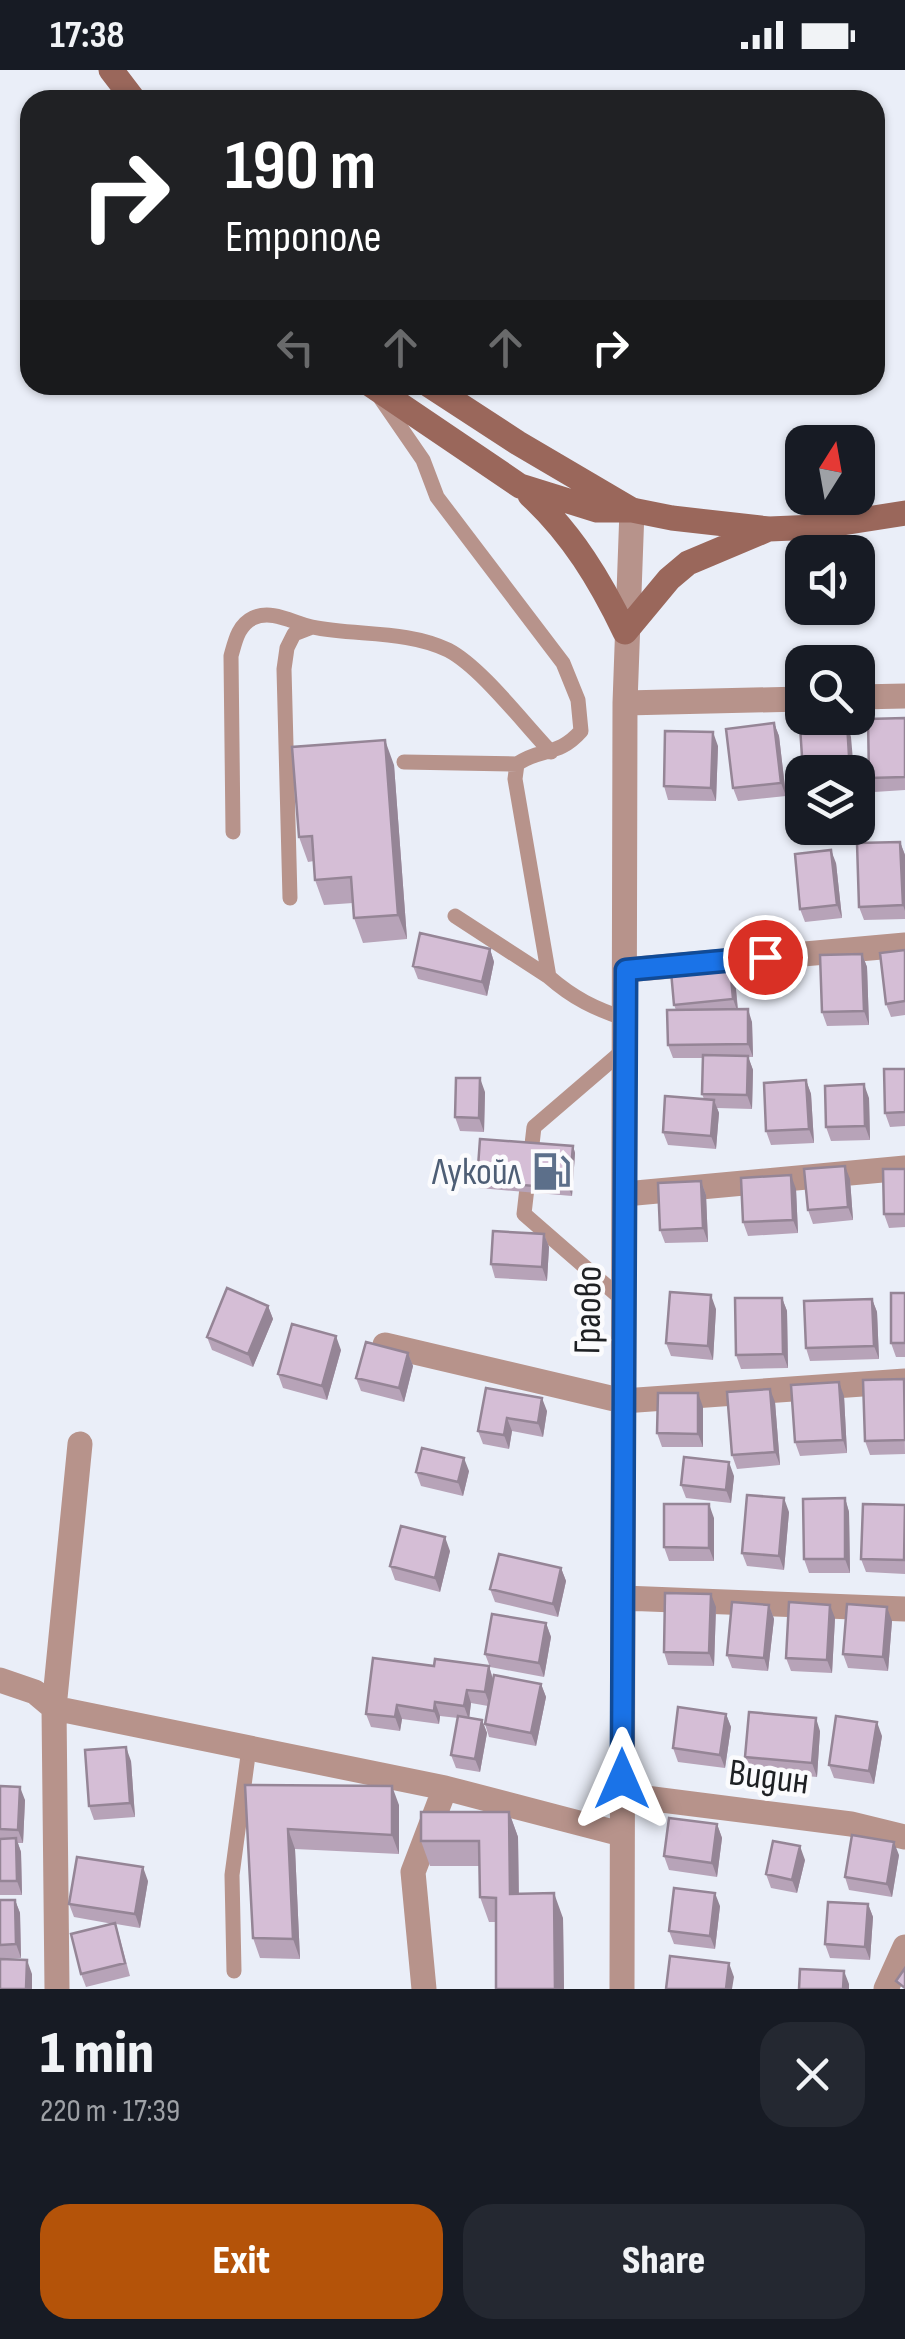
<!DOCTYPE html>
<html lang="en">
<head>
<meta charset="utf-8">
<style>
	:root { --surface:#171b24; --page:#242831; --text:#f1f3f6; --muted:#9ea1a6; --accent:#b45309 }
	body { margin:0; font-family:"Sofia Sans Condensed",sans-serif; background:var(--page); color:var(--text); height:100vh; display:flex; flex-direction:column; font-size:38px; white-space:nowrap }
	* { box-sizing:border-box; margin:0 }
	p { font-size:32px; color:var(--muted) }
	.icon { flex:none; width:55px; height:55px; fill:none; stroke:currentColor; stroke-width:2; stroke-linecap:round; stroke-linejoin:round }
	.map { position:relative; height:1919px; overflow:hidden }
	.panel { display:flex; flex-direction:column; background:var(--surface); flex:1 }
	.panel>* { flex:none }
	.guide { position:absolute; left:20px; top:20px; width:865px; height:305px; border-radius:30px; box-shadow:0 2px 8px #0004; background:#202124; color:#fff; overflow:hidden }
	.needle { width:65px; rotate:11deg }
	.buttons { position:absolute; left:785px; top:355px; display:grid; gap:20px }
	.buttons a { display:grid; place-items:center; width:90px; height:90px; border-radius:20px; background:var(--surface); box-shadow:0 2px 8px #0004; font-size:50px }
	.pin { position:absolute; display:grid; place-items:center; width:85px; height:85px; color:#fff; margin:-42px; border:5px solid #fff; border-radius:50%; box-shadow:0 2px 10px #0007 }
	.me { position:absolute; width:110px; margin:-55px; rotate:0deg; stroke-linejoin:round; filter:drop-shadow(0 0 8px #0008) }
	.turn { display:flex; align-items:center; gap:35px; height:210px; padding:0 40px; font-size:45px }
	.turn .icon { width:130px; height:130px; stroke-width:2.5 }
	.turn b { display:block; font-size:70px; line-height:85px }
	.lanes { display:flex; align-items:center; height:95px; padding:0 40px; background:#0003; justify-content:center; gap:50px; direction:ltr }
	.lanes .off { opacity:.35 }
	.round { display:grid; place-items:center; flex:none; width:105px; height:105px; border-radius:30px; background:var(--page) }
	.headline { display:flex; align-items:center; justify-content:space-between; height:170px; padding:0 40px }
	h1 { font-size:60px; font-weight:800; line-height:75px }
	.button { display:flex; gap:20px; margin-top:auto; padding:20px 40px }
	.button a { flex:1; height:115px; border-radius:30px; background:var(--accent); color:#fff; font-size:40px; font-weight:800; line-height:115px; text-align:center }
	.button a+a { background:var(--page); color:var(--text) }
	.status { display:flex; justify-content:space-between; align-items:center; height:70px; padding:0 50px; background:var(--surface); direction:ltr }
	.status svg { height:28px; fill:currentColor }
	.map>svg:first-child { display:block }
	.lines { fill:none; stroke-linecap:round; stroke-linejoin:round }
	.service { stroke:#b7938b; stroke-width:15 }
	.minor { stroke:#b7938b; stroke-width:25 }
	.secondary { stroke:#9a675b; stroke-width:25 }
	.wall { fill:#b7a3b8 }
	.shaded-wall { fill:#958596 }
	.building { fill:#d5bed6; stroke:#958596; stroke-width:2.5 }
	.route-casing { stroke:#114b97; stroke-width:25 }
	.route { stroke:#1a73e8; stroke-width:18 }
	.labels { text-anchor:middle; stroke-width:9; stroke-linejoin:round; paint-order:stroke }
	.service-label { font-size:38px; fill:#4e5e75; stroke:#fbfbfd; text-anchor:end }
	.street-label { font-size:38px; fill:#1e2023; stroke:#fbfbfd }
</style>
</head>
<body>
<div class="status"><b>17:38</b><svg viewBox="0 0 49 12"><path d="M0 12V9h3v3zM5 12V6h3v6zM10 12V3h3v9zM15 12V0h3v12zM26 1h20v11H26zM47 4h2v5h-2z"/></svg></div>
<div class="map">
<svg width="905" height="1919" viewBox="0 0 905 1919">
	<rect width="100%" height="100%" fill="#eaeef8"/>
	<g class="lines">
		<path class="service" d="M381,329l42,61 14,37 126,166 15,37 3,31c-23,26 -39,16 -64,33l-2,15 34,198c24,21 46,32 77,42
			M404,692l113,2
			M233,762l-2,-176c4,-14 7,-31 22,-38 19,-9 40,5 59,9 44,9 95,3 136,23 33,17 76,74 103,102
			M290,828l-6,-229 3,-21 7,-14 18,-7
			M455,846l94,61
			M624,1231l-100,-87 10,-87 92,-79
			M234,1901l-2,-96 17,-127"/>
		<path class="minor" d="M858,627l47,-1
			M625,633l177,-4
			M626,900l279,-25
			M625,1124l280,-26
			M385,1275l238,56 282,-20
			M623,1528l282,11
			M0,1610l35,12 19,16 391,80 176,46
			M622,1725l229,29 54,13
			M57,1919l-3,-281 26,-264
			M424,1919l-11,-117 32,-84
			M622,1919l3,-1286 7,-193
			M886,1919l19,-42"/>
		<path class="secondary" d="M111,0l23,30
			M371,315l149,101 77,24h35l40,8 97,11 48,-2 88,-14
			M429,315l89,58 114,67
			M530,425c42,39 70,85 95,137l44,-53 19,-16 76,-32"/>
	</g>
	<path class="wall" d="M905,648v72l-31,2 -5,-14z
		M774,653l5,13 7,60 -48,5 -5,-13z
		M718,676l-2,55 -48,-1 -4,-14z
		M394,695l13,174 -44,4 -9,-25 -1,-15 -29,2 -9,-25 -1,-19 -6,1 -9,-25z
		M900,772l5,13v64l-41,1 -5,-13z
		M836,793l6,55 -37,4 -5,-13z
		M490,879l4,13 -7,34 -69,-17 -5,-13z
		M905,880v65l-14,2 -5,-13z
		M862,884l5,13 2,58 -42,1 -5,-14z
		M729,885l5,13 4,41 14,13 1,35h-5l5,13 -1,39 -35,-1 2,5 -3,36 -48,-4 -5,-13 41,-33 -2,-5 1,-36h-30l-5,-13 8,-35 -2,-5z
		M905,999v57l-15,1 -5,-14z
		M806,1010l5,14 3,49 -43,2 -5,-14z
		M485,1022l-1,40 -24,-1 -5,-14z
		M869,1028l1,42 -39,1 -5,-14z
		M573,1076l2,7 -3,43 -93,-8 -2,-7z
		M905,1099v58l-16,1 -5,-14z
		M850,1109l3,41 -40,4 -5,-14z
		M701,1111l5,14 2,47 -43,1 -5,-13z
		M796,1119l2,44 -50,3 -5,-14z
		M544,1164l5,13 -2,34 -52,-3 -4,-14z
		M905,1223v64h-9l-5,-14z
		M782,1228l5,13 1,57 -47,1 -5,-14z
		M872,1229l5,13 2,47 -69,2 -4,-13z
		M268,1236l5,13 -20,48 -41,-17 -5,-13z
		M716,1239l-3,51 -42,-4 -5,-13z
		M341,1280l-14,50 -44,-12 -5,-14z
		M408,1283l5,13 -9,36 -43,-11 -5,-13z
		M904,1309l1,75 -35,1 -5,-14z
		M486,1318l61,23 -4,26 -31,-6 -3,18 -26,-5 -5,-13z
		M844,1326l3,57 -47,3 -5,-14z
		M775,1332l5,63 -43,4 -5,-14z
		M703,1337v40h-41l-5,-14z
		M469,1401l-6,25 -42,-10 -5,-14z
		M734,1406l-3,27 -45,-5 -5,-13z
		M845,1428l4,14 1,61h-41l-5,-14z
		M905,1435v69l-39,-2 -5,-13z
		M789,1442l-5,58 -37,-4 -5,-13z
		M714,1448v43h-45l-5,-14z
		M450,1481l-10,41 -45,-12 -5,-14z
		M561,1498l5,13 -8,36 -63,-15 -5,-13z
		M769,1535l5,14 -6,52 -36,-3 -5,-13z
		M716,1537l-2,59 -46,-1 -4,-13z
		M835,1548l-3,55 -41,-2 -5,-13z
		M892,1551l-4,50 -40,-3 -5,-14z
		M546,1553l5,14 -7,40 -54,-10 -5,-13z
		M434,1596h55l4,13 48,5 5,13 -10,49 -47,-9 -4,-13 3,-18 -17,-3 -2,15 13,2 5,13 -7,39 -24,-4 -5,-13 7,-37 -18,-2 -1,8 -37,-5 -2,12 -29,-4 -5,-13z
		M726,1644l5,13 -6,41 -47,-6 -5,-14z
		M820,1661l-3,46 -67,-6 -5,-14z
		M882,1666l-8,48 -40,-6 -5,-13z
		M131,1691l4,56 -41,3 -5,-14z
		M245,1715l154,20v49l-104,-5 5,110 -40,-1 -7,-20z
		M0,1716l25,14 -2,43h-5l3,9 1,43h-22z
		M509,1742l9,25 1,57 44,24 1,71h-68v-67h-7l-9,-25v-31h-50l-9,-25z
		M717,1754l5,14 -5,39 -48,-7 -5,-14z
		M899,1785l-7,42 -43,-7 -4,-13z
		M805,1790l-8,33 -26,-5 -5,-14z
		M148,1811l-8,47 -24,-4 14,52 -44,11 -5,-13 32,-50 -39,-7 -5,-13z
		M0,1830h15l5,13 1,45 -21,1z
		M868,1834l5,13 -3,43 -40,-2 -5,-14z
		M720,1836l-5,43 -41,-5 -5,-13z"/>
	<path class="shaded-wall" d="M774,653l5,13 7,60 -5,-13z
		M847,653l4,14 3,35h-4z
		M713,662l5,14 -2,55 -5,-13z
		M385,670l9,25 13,174 -9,-24z
		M900,772l5,13v56l-2,-6z
		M831,780l5,13 6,55 -5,-13z
		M490,879l4,13 -7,34 -5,-14z
		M862,884l5,13 2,58 -5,-14z
		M729,885l5,13 4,45 -5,-14z
		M748,939l4,13 1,35 -5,-13z
		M748,986l5,14 -1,39 -5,-14z
		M480,1008l5,14 -1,40 -5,-14z
		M806,1010l5,14 3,49 -5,-14z
		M864,1014l5,14 1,42 -5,-14z
		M714,1030l5,13 -3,36 -5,-13z
		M573,1076l2,7 -3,43 -3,-7z
		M845,1096l5,13 3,41 -5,-13z
		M791,1105l5,14 2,44 -5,-13z
		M701,1111l5,14 2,47 -5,-14z
		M544,1164l5,13 -2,34 -5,-14z
		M711,1225l5,14 -3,51 -5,-14z
		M782,1228l5,13 1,57 -5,-14z
		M872,1229l5,13 2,47 -5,-13z
		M268,1236l5,13 -20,48 -5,-13z
		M336,1266l5,14 -14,50 -5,-14z
		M408,1283l5,13 -9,36 -5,-14z
		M839,1312l5,14 3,57 -4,-13z
		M770,1319l5,13 5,63 -5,-13z
		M698,1323l5,14v40l-5,-13z
		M542,1328l5,13 -4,26 -5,-14z
		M507,1348l5,13 -3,18 -5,-14z
		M464,1388l5,13 -6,25 -5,-14z
		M729,1392l5,14 -3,27 -5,-13z
		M784,1428l5,14 -5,58 -5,-14z
		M845,1428l4,14 1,61 -5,-14z
		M709,1434l5,14v43l-5,-13z
		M445,1467l5,14 -10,41 -5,-14z
		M561,1498l5,13 -8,36 -5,-13z
		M711,1524l5,13 -2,59 -5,-13z
		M769,1535l5,14 -6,52 -4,-13z
		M830,1535l5,13 -3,55 -5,-13z
		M887,1537l5,14 -4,50 -5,-14z
		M546,1553l5,14 -7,40 -5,-14z
		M489,1596l4,14 -3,26 -5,-14z
		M541,1614l5,13 -10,49 -5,-13z
		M467,1620l4,13 -2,17 -5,-14z
		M435,1632l5,14 -1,8 -5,-13z
		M397,1635l5,14 -2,12 -5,-14z
		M726,1644l5,13 -6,41 -5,-13z
		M816,1648l4,13 -3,46 -5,-14z
		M482,1650l5,13 -7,39 -5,-13z
		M877,1652l5,14 -8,48 -5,-13z
		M126,1677l5,14 4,56 -5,-14z
		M392,1716l7,19v49l-7,-19z
		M20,1717l5,13 -2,43 -5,-13z
		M509,1742l9,25 1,82 -9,-25z
		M717,1754l5,14 -5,39 -5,-14z
		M288,1759l7,20 5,110 -7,-20z
		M16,1768l5,14 1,43 -5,-14z
		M894,1772l5,13 -7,42 -5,-13z
		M800,1776l5,14 -8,33 -5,-13z
		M143,1797l5,14 -8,47 -5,-14z
		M554,1823l9,25 1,71h-9z
		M715,1823l5,13 -5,43 -5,-13z
		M15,1830l5,13 1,45 -5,-14z
		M868,1834l5,13 -3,43 -5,-13z
		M27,1890l5,14v15h-6z
		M729,1893l5,14 -2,12h-6z
		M844,1901l5,13v5h-6z"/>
	<path class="building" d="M905,648v59l-36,1 -1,-59z
		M774,653l7,60 -48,5 -7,-59z
		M847,653l3,49h-47l-3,-46z
		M665,661l48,1 -2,56 -47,-2z
		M385,670l13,175 -44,3 -3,-41 -36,3 -3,-44 -13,1 -7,-90z
		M900,772l3,63 -44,2 -2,-64z
		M831,780l6,55 -37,4 -5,-55z
		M420,863l70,16 -8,33 -69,-16z
		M905,880v51l-19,3 -6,-51z
		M862,884l2,57 -42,1 -2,-57z
		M729,885l4,44 -59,6 -4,-45z
		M748,939v35l-80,1 -1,-35z
		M703,985l45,1 -1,39 -45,-1z
		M884,999h21v43l-20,1z
		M456,1008h24l-1,40 -24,-1z
		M806,1010l3,49 -43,2 -2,-48z
		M864,1014l1,42 -39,1 -1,-41z
		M665,1026l49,4 -3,36 -48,-4z
		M480,1069l93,7 -4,43 -92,-8z
		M845,1096l3,41 -40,3 -4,-41z
		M883,1099h22v45h-21z
		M791,1105l2,45 -50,2 -2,-44z
		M701,1111l2,47 -43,2 -2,-47z
		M493,1161l51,3 -2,33 -51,-3z
		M227,1218l41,18 -20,48 -41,-17z
		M670,1222l41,3 -3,51 -42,-3z
		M891,1223h14v50h-14z
		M735,1228h47l1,56 -47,1z
		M872,1229l2,47 -68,2 -2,-47z
		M292,1254l44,12 -14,50 -44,-12z
		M366,1272l42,11 -9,35 -43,-10z
		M904,1309l1,61 -40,1 -2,-61z
		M839,1312l4,58 -48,2 -4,-57z
		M486,1318l56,10 -4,25 -31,-5 -3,17 -26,-4z
		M770,1319l5,63 -43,3 -5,-63z
		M658,1323h40v41l-41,-1z
		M422,1378l42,10 -6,24 -42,-10z
		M684,1387l45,5 -3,28 -45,-5z
		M747,1425l37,3 -5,58 -37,-3z
		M845,1428v61h-41l-1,-60z
		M664,1434h45v44l-45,-1z
		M863,1434l42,1 -1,55 -43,-1z
		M401,1456l44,11 -10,41 -45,-12z
		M499,1484l62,14 -8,36 -63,-15z
		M665,1523l46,1 -2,59 -45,-1z
		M732,1532l37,3 -5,53 -37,-3z
		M789,1532l41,3 -3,55 -41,-2z
		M847,1534l40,3 -4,50 -40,-3z
		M492,1544l54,9 -7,40 -54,-9z
		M373,1588l61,8 1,-7 54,7 -4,26 -18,-2 -3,16 -29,-4 -1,9 -37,-6 -2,12 -29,-3z
		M494,1605l47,9 -10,49 -46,-9z
		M678,1637l48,7 -6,41 -47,-7z
		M749,1642l67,6 -4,45 -67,-6z
		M458,1646l24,4 -7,39 -24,-4z
		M836,1646l41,6 -8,49 -40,-6z
		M126,1677l4,56 -41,3 -4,-56z
		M245,1715l147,1v49l-104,-6 5,110 -40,-1z
		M0,1716l20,1 -2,43 -18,-1z
		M421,1742h88l1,82 44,-1 1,96h-59v-91l-16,-1 -1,-56h-58z
		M669,1748l48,6 -5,39 -48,-7z
		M852,1765l42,7 -7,42 -42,-7z
		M16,1768l1,43h-17v-42z
		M773,1771l27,5 -8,34 -26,-6z
		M77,1787l66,10 -8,47 -66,-10z
		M674,1818l41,5 -5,43 -41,-5z
		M0,1830h15l1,44 -16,1z
		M828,1832l40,2 -3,43 -40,-3z
		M115,1853l10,40 -44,11 -10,-40z
		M670,1886l59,7 -3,26h-60z
		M0,1889l27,1 -1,29h-26z
		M905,1898v20l-9,-7z
		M800,1899l44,2 -1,18h-44z"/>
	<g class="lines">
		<defs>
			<path id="route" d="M622,1709l4,-809 139,-13"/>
		</defs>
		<use href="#route" class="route-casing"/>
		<use href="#route" class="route"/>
	</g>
	<defs>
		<symbol id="fuel-bare" viewBox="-9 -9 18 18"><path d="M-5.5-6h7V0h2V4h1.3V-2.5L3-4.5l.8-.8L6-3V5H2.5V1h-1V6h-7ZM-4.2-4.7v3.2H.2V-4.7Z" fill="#5c6f8a" stroke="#fbfbfd" stroke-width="2.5" paint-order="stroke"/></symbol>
	</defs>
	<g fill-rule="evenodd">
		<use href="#fuel-bare" x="524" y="1074" width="55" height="55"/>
	</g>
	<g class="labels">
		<g class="service-label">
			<text x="521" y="1114">Лукойл</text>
		</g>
		<g class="street-label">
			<text transform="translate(587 1240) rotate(-89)" y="13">Граово</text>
			<text transform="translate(769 1706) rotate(7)" y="13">Видин</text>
		</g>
	</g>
</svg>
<div class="buttons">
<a><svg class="needle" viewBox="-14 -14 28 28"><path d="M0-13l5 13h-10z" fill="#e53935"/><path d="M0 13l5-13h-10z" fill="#9ea1a6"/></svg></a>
<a><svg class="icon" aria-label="sound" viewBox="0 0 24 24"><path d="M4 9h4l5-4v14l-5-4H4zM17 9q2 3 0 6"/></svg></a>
<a><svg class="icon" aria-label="search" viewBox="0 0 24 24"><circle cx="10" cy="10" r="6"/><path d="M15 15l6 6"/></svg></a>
<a><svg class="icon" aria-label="layers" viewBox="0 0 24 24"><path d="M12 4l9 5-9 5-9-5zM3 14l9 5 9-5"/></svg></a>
</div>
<div class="pin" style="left:765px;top:887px;background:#d93025"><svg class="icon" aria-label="arrive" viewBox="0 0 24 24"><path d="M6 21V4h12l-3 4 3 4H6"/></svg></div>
<svg class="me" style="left:622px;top:1709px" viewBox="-20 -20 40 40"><path d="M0-17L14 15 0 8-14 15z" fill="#1a73e8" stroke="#fff" stroke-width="4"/></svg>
<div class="guide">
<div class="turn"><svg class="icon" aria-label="right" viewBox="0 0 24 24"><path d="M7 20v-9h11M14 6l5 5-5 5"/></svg><div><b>190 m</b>Етрополе</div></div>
<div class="lanes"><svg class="icon off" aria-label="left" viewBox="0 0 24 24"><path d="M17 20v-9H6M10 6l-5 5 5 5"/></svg><svg class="icon off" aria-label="ahead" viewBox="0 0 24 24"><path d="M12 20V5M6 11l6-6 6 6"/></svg><svg class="icon off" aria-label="ahead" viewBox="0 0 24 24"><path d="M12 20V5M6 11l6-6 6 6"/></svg><svg class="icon" aria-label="right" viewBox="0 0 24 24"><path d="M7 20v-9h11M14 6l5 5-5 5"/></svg></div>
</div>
</div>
<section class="panel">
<div class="headline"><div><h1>1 min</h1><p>220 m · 17:39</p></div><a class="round"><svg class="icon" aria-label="close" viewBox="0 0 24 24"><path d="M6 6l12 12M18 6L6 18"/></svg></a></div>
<div class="button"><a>Exit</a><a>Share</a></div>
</section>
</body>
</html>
